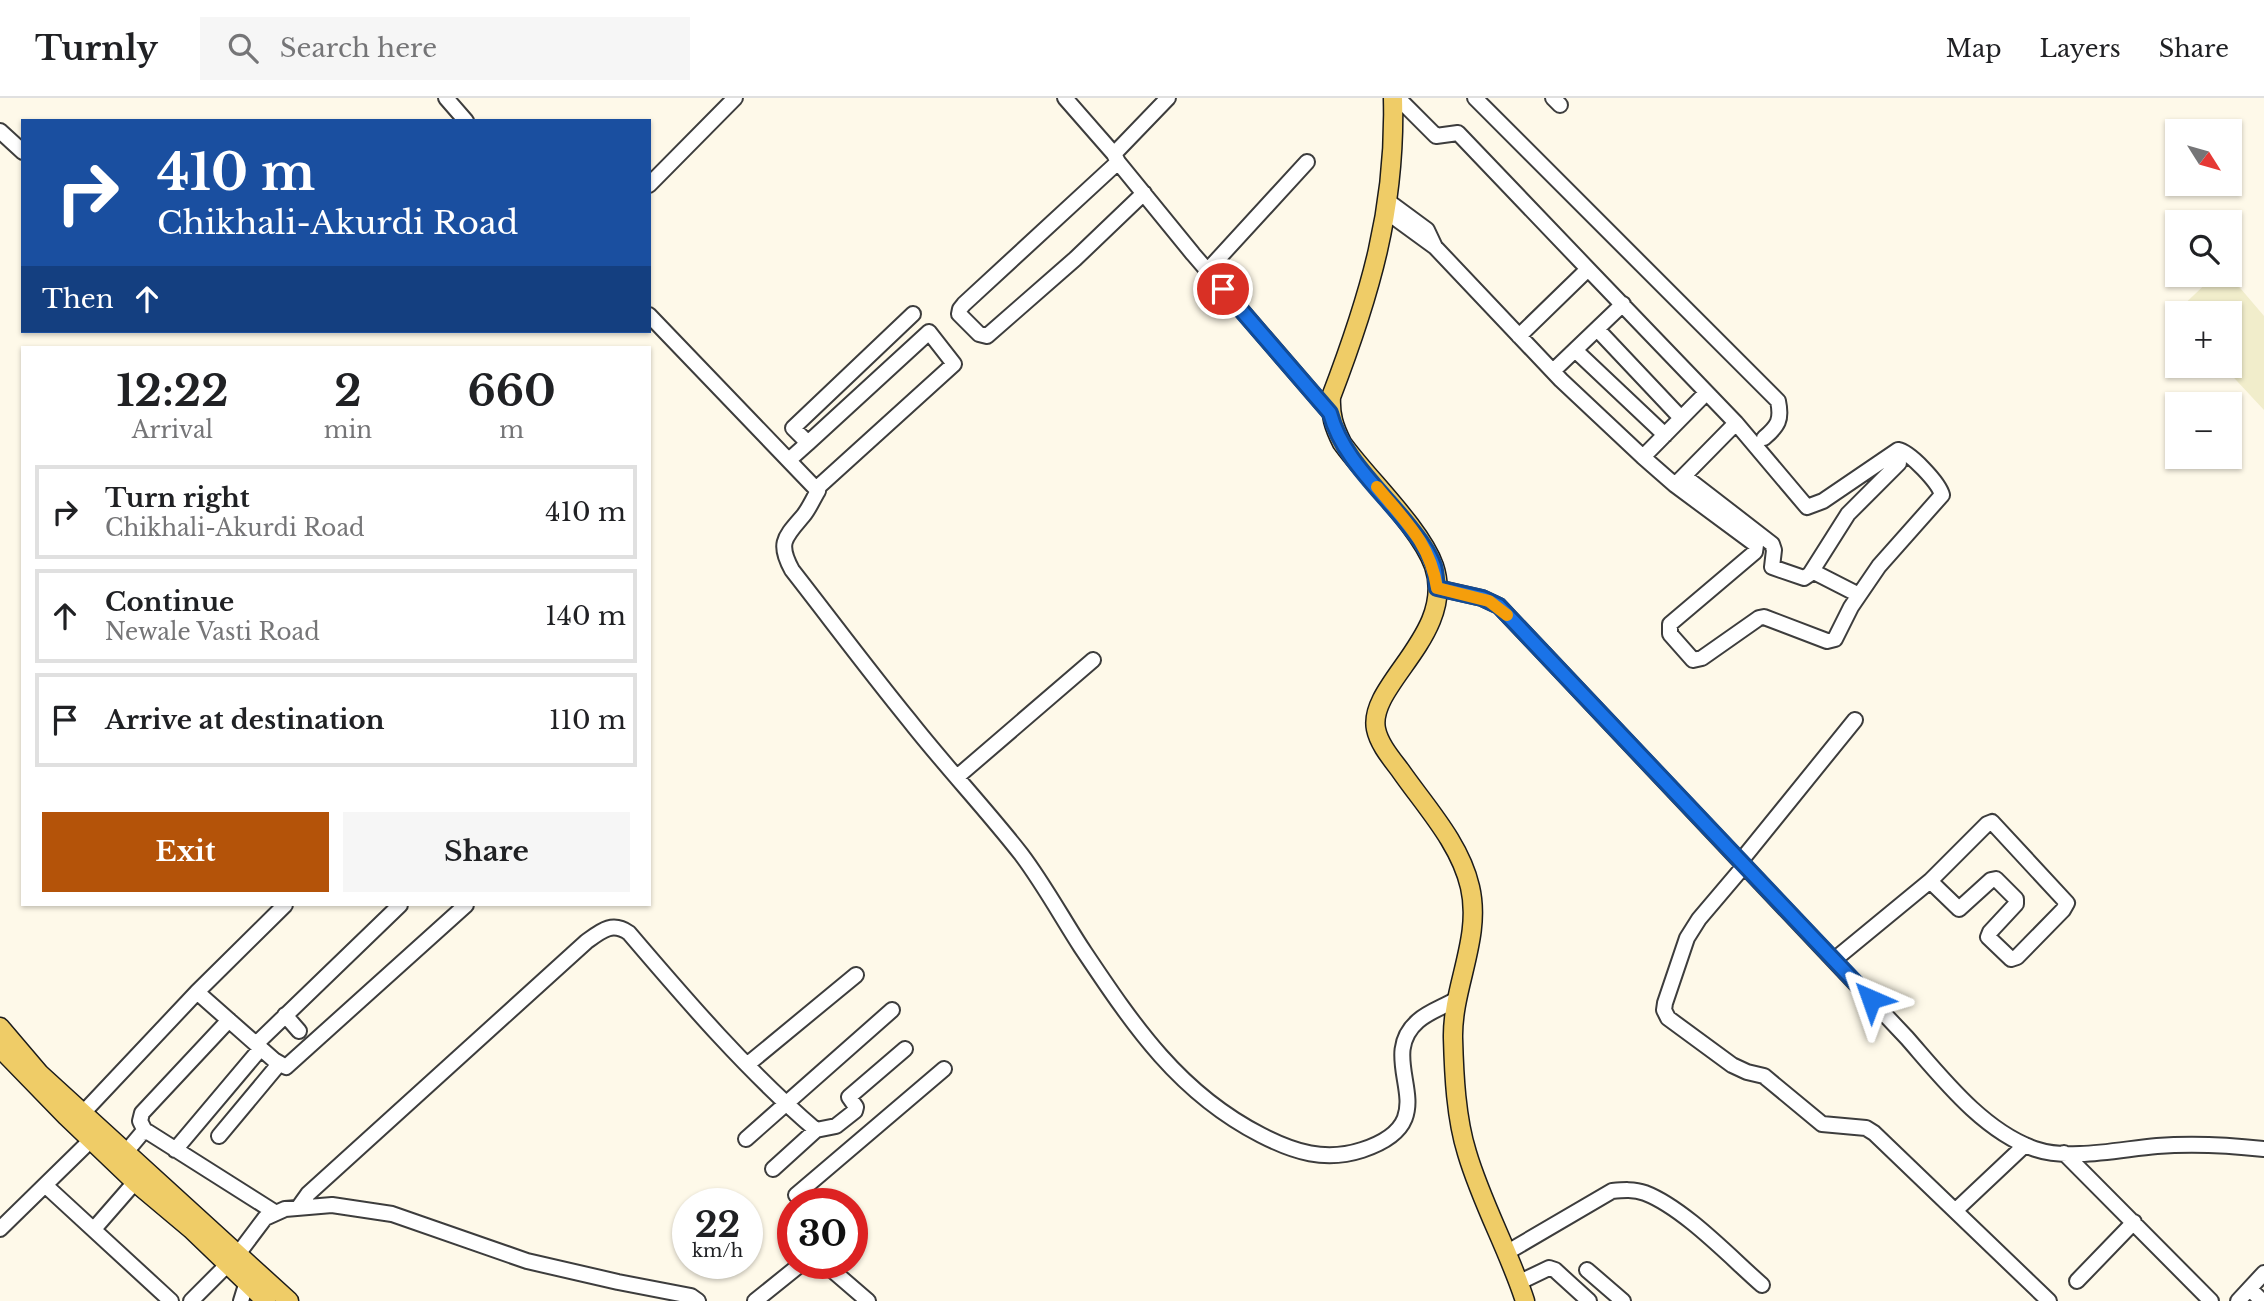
<!DOCTYPE html>
<html lang="en">
<head>
<meta charset="utf-8">
<style>
	:root { --surface:#fff; --page:#f6f6f6; --text:#202124; --muted:#757577; --line:#e0e0e0; --accent:#b45309 }
	body { margin:0; font-family:"Libre Baskerville",serif; background:var(--page); color:var(--text); height:100vh; display:flex; flex-direction:column; font-size:26px; white-space:nowrap }
	* { box-sizing:border-box; margin:0 }
	p { font-size:23px; color:var(--muted) }
	.icon { flex:none; width:38px; height:38px; fill:none; stroke:currentColor; stroke-width:2; stroke-linecap:round; stroke-linejoin:round }
	.map { position:relative; flex:1; overflow:hidden }
	.panel { position:absolute; left:21px; top:248px; width:630px; height:560px; display:flex; flex-direction:column; background:var(--surface); border-radius:0px; box-shadow:0 2px 5px #0004 }
	.panel>* { flex:none }
	.hud { position:absolute; left:21px; top:21px; width:630px; height:214px; border-radius:0px; box-shadow:0 2px 5px #0004; background:#1a4fa0; color:#fff; overflow:hidden }
	.needle { width:46px; rotate:127deg }
	.tools { position:absolute; left:2165px; top:21px; display:grid; gap:14px }
	.tools a { display:grid; place-items:center; width:77px; height:77px; border-radius:0px; background:var(--surface); box-shadow:0 2px 5px #0004; font-size:35px }
	.speed { position:absolute; left:672px; top:1090px; display:flex; gap:14px; font-size:35px; font-weight:700; text-align:center }
	.speed>* { display:grid; place-content:center; width:91px; height:91px; border-radius:50%; background:var(--surface); box-shadow:0 2px 5px #0004; line-height:1 }
	.speed small { font-size:18px; font-weight:400 }
	.speed .limit { border:10px solid #d22; background:#fff; color:#111 }
	.pin { position:absolute; display:grid; place-items:center; width:60px; height:60px; color:#fff; margin:-30px; border:4px solid #fff; border-radius:50%; box-shadow:0 2px 7px #0007 }
	.me { position:absolute; width:77px; margin:-38px; rotate:317deg; stroke-linejoin:round; filter:drop-shadow(0 0 5px #0008) }
	.turn { display:flex; align-items:center; gap:24px; height:147px; padding:0 21px; font-size:32px }
	.turn .icon { width:91px; height:91px; stroke-width:2.5 }
	.turn b { display:block; font-size:49px; line-height:60px }
	.then { display:flex; align-items:center; height:66px; padding:0 21px; background:#0003; gap:14px; font-size:26px }
	.eta { display:flex; justify-content:space-evenly; align-items:center; height:119px; text-align:center }
	.eta b { font-size:42px; font-weight:700; line-height:49px }
	.cta { display:flex; gap:14px; margin-top:auto; padding:14px 21px }
	.cta a { flex:1; height:80px; border-radius:0px; background:var(--accent); color:#fff; font-size:28px; font-weight:700; line-height:80px; text-align:center }
	.cta a+a { background:var(--page); color:var(--text) }
	ul { padding:0; list-style:none }
	li { display:flex; align-items:center; gap:21px; height:94px; margin:0 14px 10px; padding:0 7px; border:4px solid var(--line); border-radius:0px }
	li div { flex:1 }
	li b { display:block; font-size:26px }
	li em { font-style:normal }
	header { display:flex; align-items:center; gap:42px; box-sizing:border-box; height:98px; padding:0 35px; background:var(--surface); border-bottom:2px solid var(--line) }
	header strong { font-size:33px }
	nav { display:flex; gap:38px; margin-inline-start:auto; font-size:24px }
	.search { width:490px; height:63px; background:var(--page); display:flex; align-items:center; gap:18px; box-sizing:border-box; padding:0 24px; border-radius:0px; color:var(--muted); font-size:26px }
	.map>svg:first-child { display:block }
	.farmland { fill:#f1edcb }
	.lines { fill:none; stroke-linecap:round; stroke-linejoin:round }
	.minor-casing { stroke:#3d3d3d; stroke-width:18 }
	.major-casing { stroke:#1b1b1b; stroke-width:21 }
	.minor { stroke:#fff; stroke-width:14 }
	.major { stroke:#efcc67; stroke-width:18 }
	.route-casing { stroke:#114b97; stroke-width:18 }
	.route { stroke:#1a73e8; stroke-width:12 }
	.slow { stroke:#f59e0b; stroke-width:12 }
</style>
</head>
<body>
<header>
<strong>Turnly</strong>
<div class="search"><svg class="icon" aria-label="search" viewBox="0 0 24 24"><circle cx="10" cy="10" r="6"/><path d="M15 15l6 6"/></svg>Search here</div>
<nav><a>Map</a><a>Layers</a><a>Share</a></nav>
</header>
<div class="map">
<svg width="2264" height="1203" viewBox="0 0 2264 1203">
	<rect width="100%" height="100%" fill="#fef9e9"/>
	<path class="farmland" d="M2215,177h14l35,41v94l-41,-44h7v-53h-53v4l-3,-3z"/>
	<g class="lines">
		<defs>
			<path id="minor" d="M446,0l20,23
				M1065,0l49,56 4,8 75,92 137,159
				M1398,0l38,38 22,-3 130,136
				M1475,0l303,303c4,19 0,25 -14,37
				M1553,0l7,7
				M0,33l23,21
				M1114,56l54,-56
				M1118,64l-154,142 -4,5 -1,5 20,20 8,2 88,-77 69,-66
				M649,87l86,-87
				M1389,104l38,28 8,17
				M1387,114l48,35 126,133 82,77 32,28 81,60 -1,7 -85,72v10l23,26 9,-2 57,-40 5,-1 63,24 8,-2 16,-32 28,-41 63,-71c-3,-12 -32,-43 -44,-45l-75,51 -16,6 -71,-84
				M1207,173l100,-109
				M649,217l169,176c-5,8 -9,18 -15,25 -18,21 -26,27 -11,54 39,50 77,101 117,150 36,46 76,88 112,134 22,29 40,62 60,93 51,76 96,145 180,188 33,17 64,27 101,15 91,-30 9,-88 56,-129 10,-9 25,-14 37,-21
				M1597,231l84,89
				M1519,238l69,-67 148,154 -61,62
				M1575,252l90,85
				M1553,273l70,-67
				M808,345l121,-111 25,32 -138,125
				M1643,359l63,-64
				M789,362l19,-17 -15,-15 120,-114
				M1684,378l88,68 2,6 -2,17 32,11 6,-4 38,-60 51,-51
				M1812,473l47,24
				M1438,490l44,10 17,8 408,432c35,40 76,93 128,111 35,12 86,0 122,-3 37,-3 71,-1 107,3
				M957,679l136,-117
				M1740,764l115,-142
				M1744,768l-45,53 -12,19 -22,65 -1,7 4,8 64,47 15,7 17,4 58,48 44,4 8,5 175,168
				M1834,862l96,-79 29,28 32,-29 5,-1 20,20v5l-26,28 -2,5 23,22 6,-2 46,-47 4,-7 -75,-81 -5,2 -57,57
				M197,894l77,68 12,7 180,-162
				M285,917l14,16
				M256,946l144,-139
				M748,966l108,-89
				M82,1016l115,-122 88,-87
				M145,1033l-5,-10 2,-8 87,-93
				M219,1038l60,-72
				M746,1041l146,-129
				M175,1052l86,-102
				M126,1054l16,-19 6,-1 128,81
				M2064,1055l147,148
				M773,1071l43,-39 20,-4 19,-15 1,-4 -7,-10 56,-48
				M45,1087l126,116
				M796,1097l148,-126
				M298,1110l10,-14 278,-252c15,-11 26,-21 43,-9 58,68 119,139 187,197
				M1956,1112l69,-65
				M0,1131l91,-89
				M94,1131l41,-47
				M1506,1155l106,-62c11,-1 22,-2 33,2 39,15 85,64 117,92
				M825,1166l43,37
				M1587,1172l36,31
				M2077,1183l57,-59
				M1518,1185l31,-15 6,2 34,31
				M2250,1191l12,12
				M191,1203l47,-47 27,-36 20,-9 47,-4 60,9 135,47 91,21 73,14 7,5
				M241,1203l8,-26
				M755,1203l46,-37
				M2238,1203l26,-28"/>
			<path id="major" d="M1393,0c3,111 -23,197 -62,299 -1,18 3,30 11,46 25,35 78,84 92,123 23,68 -67,119 -58,163 3,15 15,29 24,41 25,36 60,73 70,117 12,51 -18,100 -17,151 1,37 3,80 14,115 15,51 42,98 58,148
				M0,929l40,47 249,227
				M0,950l66,68 69,66 56,47 75,72"/>
		</defs>
		<use href="#minor" class="minor-casing"/>
		<use href="#major" class="major-casing"/>
		<use href="#minor" class="minor"/>
		<use href="#major" class="major"/>
	</g>
	<g class="lines">
		<defs>
			<path id="route" d="M1223,191l107,124c11,42 47,74 74,107 11,14 24,29 30,46 2,7 2,15 3,22l45,10 17,8 372,393"/>
		</defs>
		<use href="#route" class="route-casing"/>
		<use href="#route" class="route"/>
		<path class="slow" d="M1377,389c28,34 53,56 60,101l52,13 18,14"/>
	</g>
</svg>
<div class="tools">
<a><svg class="needle" viewBox="-14 -14 28 28"><path d="M0-13l5 13h-10z" fill="#e53935"/><path d="M0 13l5-13h-10z" fill="#757577"/></svg></a>
<a><svg class="icon" aria-label="search" viewBox="0 0 24 24"><circle cx="10" cy="10" r="6"/><path d="M15 15l6 6"/></svg></a>
<a>+</a>
<a>−</a>
</div>
<div class="speed"><div>22<small>km/h</small></div><div class="limit">30</div></div>
<div class="pin" style="left:1223px;top:191px;background:#d93025"><svg class="icon" aria-label="arrive" viewBox="0 0 24 24"><path d="M6 21V4h12l-3 4 3 4H6"/></svg></div>
<svg class="me" style="left:1871px;top:901px" viewBox="-20 -20 40 40"><path d="M0-17L14 15 0 8-14 15z" fill="#1a73e8" stroke="#fff" stroke-width="4"/></svg>
<div class="hud">
<div class="turn"><svg class="icon" aria-label="right" viewBox="0 0 24 24"><path d="M7 20v-9h11M14 6l5 5-5 5"/></svg><div><b>410 m</b>Chikhali-Akurdi Road</div></div>
<div class="then">Then<svg class="icon" aria-label="ahead" viewBox="0 0 24 24"><path d="M12 20V5M6 11l6-6 6 6"/></svg></div>
</div>
<section class="panel">
<div class="eta">
<div><b>12:22</b><p>Arrival</p></div>
<div><b>2</b><p>min</p></div>
<div><b>660</b><p>m</p></div>
</div>
<ul>
<li><svg class="icon" aria-label="right" viewBox="0 0 24 24"><path d="M7 20v-9h11M14 6l5 5-5 5"/></svg><div><b>Turn right</b><p>Chikhali-Akurdi Road</p></div><em>410 m</em></li>
<li><svg class="icon" aria-label="ahead" viewBox="0 0 24 24"><path d="M12 20V5M6 11l6-6 6 6"/></svg><div><b>Continue</b><p>Newale Vasti Road</p></div><em>140 m</em></li>
<li><svg class="icon" aria-label="arrive" viewBox="0 0 24 24"><path d="M6 21V4h12l-3 4 3 4H6"/></svg><div><b>Arrive at destination</b></div><em>110 m</em></li>
</ul>
<div class="cta"><a>Exit</a><a>Share</a></div>
</section>
</div>
</body>
</html>
